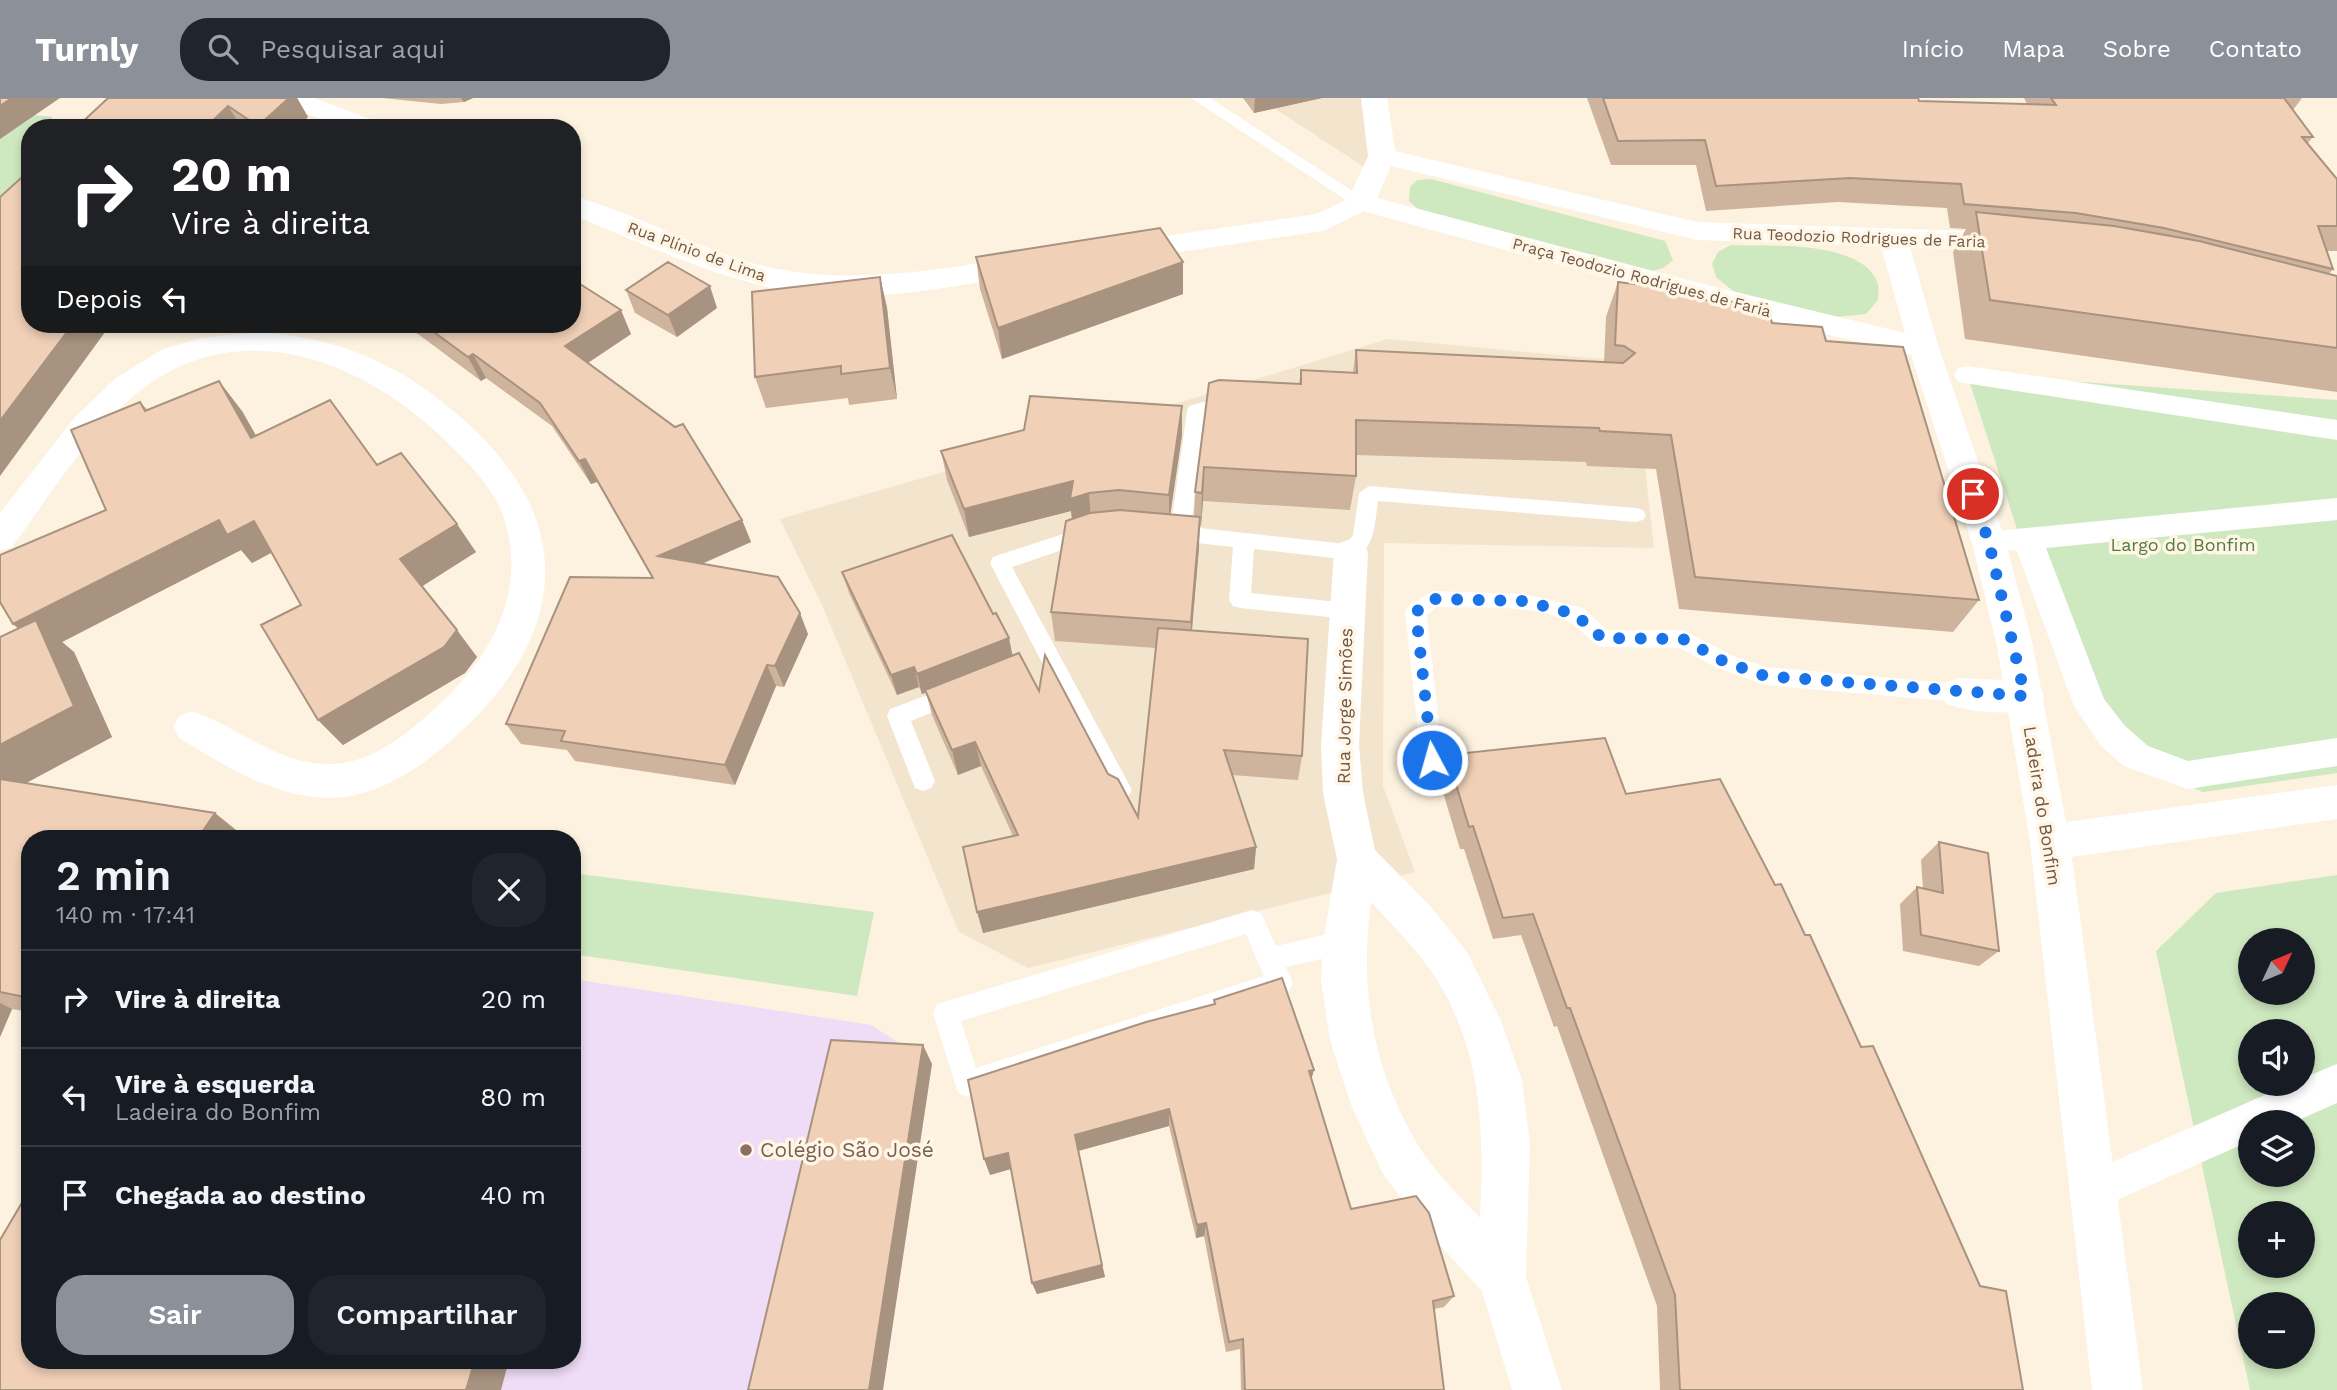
<!DOCTYPE html>
<html lang="pt">
<head>
<meta charset="utf-8">
<style>
	:root { --surface:#171b24; --page:#20242c; --text:#f1f3f6; --muted:#9ea1a6; --line:#363941; --accent:#8c9099 }
	body { margin:0; font-family:"Work Sans",sans-serif; background:var(--page); color:var(--text); height:100vh; display:flex; flex-direction:column; font-size:26px; white-space:nowrap }
	* { box-sizing:border-box; margin:0 }
	p { font-size:23px; color:var(--muted) }
	.icon { flex:none; width:38px; height:38px; fill:none; stroke:currentColor; stroke-width:2; stroke-linecap:round; stroke-linejoin:round }
	.map { position:relative; flex:1; overflow:hidden }
	.panel { position:absolute; left:21px; top:732px; width:560px; height:539px; display:flex; flex-direction:column; background:var(--surface); border-radius:28px; box-shadow:0 4px 10px #0003 }
	.panel>* { flex:none }
	.hud { position:absolute; left:21px; top:21px; width:560px; height:214px; border-radius:28px; box-shadow:0 4px 10px #0003; background:#202124; color:#fff; overflow:hidden }
	.needle { width:46px; rotate:46deg }
	.tools { position:absolute; left:2238px; top:830px; display:grid; gap:14px }
	.tools a { display:grid; place-items:center; width:77px; height:77px; border-radius:50%; background:var(--surface); box-shadow:0 4px 10px #0003; font-size:35px }
	.pin { position:absolute; display:grid; place-items:center; width:60px; height:60px; color:#fff; margin:-30px; border:4px solid #fff; border-radius:50%; box-shadow:0 2px 7px #0007 }
	.me { position:absolute; width:77px; margin:-38px; rotate:354deg; stroke-linejoin:round; filter:drop-shadow(0 0 5px #0008) }
	.turn { display:flex; align-items:center; gap:24px; height:147px; padding:0 35px; font-size:32px }
	.turn .icon { width:91px; height:91px; stroke-width:2.5 }
	.turn b { display:block; font-size:49px; line-height:60px }
	.then { display:flex; align-items:center; height:66px; padding:0 35px; background:#0003; gap:14px; font-size:26px }
	.round { display:grid; place-items:center; flex:none; width:74px; height:74px; border-radius:28px; background:var(--page) }
	.head { display:flex; align-items:center; justify-content:space-between; height:119px; padding:0 35px }
	h1 { font-size:42px; font-weight:600; line-height:52px }
	.button { display:flex; gap:14px; margin-top:auto; padding:14px 35px }
	.button a { flex:1; height:80px; border-radius:28px; background:var(--accent); color:#fff; font-size:28px; font-weight:600; line-height:80px; text-align:center }
	.button a+a { background:var(--page); color:var(--text) }
	ul { padding:0; list-style:none }
	li { display:flex; align-items:center; gap:21px; height:98px; padding:0 35px; border-top:2px solid var(--line) }
	li div { flex:1 }
	li b { display:block; font-size:26px }
	li em { font-style:normal }
	header { display:flex; align-items:center; gap:42px; box-sizing:border-box; height:98px; padding:0 35px; background:var(--accent); color:#fff }
	header strong { font-size:33px }
	nav { display:flex; gap:38px; margin-inline-start:auto; font-size:24px }
	.search { width:490px; height:63px; background:var(--page); display:flex; align-items:center; gap:18px; box-sizing:border-box; padding:0 24px; border-radius:28px; color:var(--muted); font-size:26px }
	.map>svg:first-child { display:block }
	.residential { fill:#f3e4ce }
	.education { fill:#efdcf7 }
	.green { fill:#cee8bf; fill-rule:evenodd }
	.lines { fill:none; stroke-linecap:round; stroke-linejoin:round }
	.service { fill:#fff; fill-rule:evenodd }
	.pedestrian { fill:#fff; fill-rule:evenodd }
	.minor { fill:#fff; fill-rule:evenodd }
	.tertiary { fill:#fff; fill-rule:evenodd }
	.wall { fill:#ceb39d }
	.shaded-wall { fill:#a89280 }
	.building { fill:#f0d0b7; stroke:#a89280; stroke-width:2 }
	.route { stroke:#1a73e8; stroke-width:12; stroke-dasharray:0 21.6 }
	.education-dot { fill:#8d6e63; stroke:#fff6e5; stroke-width:2.5 }
	.labels { text-anchor:middle; stroke-width:7; stroke-linejoin:round; paint-order:stroke }
	.far-street-label { font-size:16px; fill:#715848; stroke:#fff6e5 }
	.park-label { font-size:18px; fill:#527c42; stroke:#fff6e5 }
	.street-label { font-size:18px; fill:#715848; stroke:#fff6e5 }
	.near-education-label { font-size:21px; fill:#785e54; stroke:#fff6e5; text-anchor:start }
</style>
</head>
<body>
<header>
<strong>Turnly</strong>
<div class="search"><svg class="icon" aria-label="search" viewBox="0 0 24 24"><circle cx="10" cy="10" r="6"/><path d="M15 15l6 6"/></svg>Pesquisar aqui</div>
<nav><a>Início</a><a>Mapa</a><a>Sobre</a><a>Contato</a></nav>
</header>
<div class="map">
<svg width="2337" height="1292" viewBox="0 0 2337 1292">
	<rect width="100%" height="100%" fill="#fcf2df"/>
	<path class="residential" d="M1259,0h124l6,12 -25,57z
		M1388,241l245,23 21,186 -270,-5 -1,243 32,86 -387,96 -69,-36 -137,-327 -42,-86 316,-91z"/>
	<path class="education" d="M572,881l299,46 61,39 -49,326h-883l30,-30h542z"/>
	<path class="green" d="M0,14l53,5 -9,11h-14v85h-30z
		M1431,81l234,62 8,19 -10,8 -14,4 -231,-63 -9,-8 1,-14 7,-7z
		M1731,147c38,2 132,-6 147,39 1,4 0,11 0,16l-12,14 -39,4 -94,-27 -17,-14 -4,-13 6,-12z
		M1967,276l370,26v373l-134,19 -87,-36 -47,-66z
		M572,775l302,39 -17,84 -285,-42z
		M2337,777v515h-87l-94,-439 60,-58zM2250,842h53v52h-53zM2250,933h53v52h-53zM2250,1024h53v52h-53zM2250,1115h53v52h-53zM2250,1206h53v52h-53z"/>
	<g class="lines">
		<path class="service" d="M1191,0h19l159,104 -2,4h-12z
			M1236,295l7,2 2,5 -2,5 -38,10 -14,112 155,17 7,-9 6,-42 10,-7 267,22 7,2 3,5 -3,5 -7,2 -258,-21c-3,21 -3,51 -27,59l-97,-11 -3,44 97,10 8,2 3,6 -3,6 -8,2 -108,-11 -7,-2 -4,-6 4,-53 -64,-7 -7,-3 -3,-5 3,-5 9,-2 16,-114 2,-5z
			M1093,426l7,3 3,5 -3,5 -88,30 120,223 -4,7 -8,3 -8,-3 -122,-234 3,-6z
			M1433,493l91,3 59,14 24,22h76l48,25 35,12 193,17 8,3 3,6 -3,6 -8,3 -194,-17 -50,-18 -35,-19 -78,-1c-14,-5 -21,-20 -35,-26 -37,-18 -89,-12 -130,-14l-10,8 16,145 -3,7 -8,3 -8,-3 -3,-7 -16,-148 3,-6z
			M957,586l8,3 3,6 -3,6 -54,22 24,60 -4,7 -8,3 -8,-3 -28,-72 3,-7z
			M1252,812l9,3 15,33 68,-16 9,4 4,8 -4,8 -9,4 -58,13 7,16 -4,8 -9,4 -313,102 -9,-4 -25,-80 4,-9zM1246,836l18,42 -288,92 -15,-47z"/>
		<path class="pedestrian" d="M1968,268l369,54v20l-379,-58 -4,-7 4,-7z
			M2337,400v22l-291,28 58,151 21,27 23,20 40,15 149,-23v28l-149,23 -64,-23 -23,-20 -27,-40 -57,-155 -22,-2 -4,-8 4,-8 11,-3z
			M2337,966v39l-43,19h-44v19l-158,70 -14,-6 -6,-14 6,-14 214,-94h11v-5z"/>
		<path class="minor" d="M277,0h37l64,24 4,6h-38l-63,-24z
			M1361,0h26l9,58 -4,6h-20l-4,-6z
			M1361,95l10,3 4,6 -4,6 -48,23 -205,30 -10,-3 -4,-6 4,-6 10,-3 198,-29z
			M572,98c58,15 112,46 170,64 96,30 192,10 289,-5l10,2 5,7 -5,7 -10,2c-66,11 -133,26 -201,23 -91,-5 -175,-48 -258,-81z
			M258,234c85,6 145,33 208,90 115,103 99,217 -11,315 -34,31 -79,61 -126,61 -55,0 -105,-33 -150,-60l-6,-11 6,-11 13,-5c47,16 83,52 135,53 41,1 75,-26 104,-52 56,-49 98,-116 73,-194 -9,-27 -30,-49 -49,-68 -67,-70 -172,-126 -270,-86 -77,32 -125,119 -173,183l-12,4v-38l75,-96 41,-39 47,-29 38,-11z
			M1351,441l12,4 5,9 -9,193 4,48 12,57 57,58 35,44 34,69 21,59 8,63 -4,134 36,113h-50l-30,-99 -64,-70 -35,-47 -32,-69 -21,-65 -9,-60 2,-38 14,-83 -14,-66 -2,-48 13,-193 5,-9zM1371,804c23,25 48,49 66,78 46,74 47,154 43,238 -22,-24 -49,-49 -65,-78 -43,-74 -56,-154 -44,-238z
			M1959,580l66,3 13,4 6,11 -6,11c-25,9 -66,6 -92,-3l-6,-11 6,-11z"/>
		<path class="tertiary" d="M1382,50l315,74 276,9 50,7 4,6 -4,6 -10,3 -103,-6 29,101 67,195 27,103 33,176 271,-37v34l-265,38 71,533h-51l-62,-548 -33,-196 -25,-103 -61,-188 -216,-53 -344,-94 -4,-6 21,-46 4,-6zM1391,68l306,74 184,6 24,87 -210,-51 -318,-84z"/>
	</g>
	<path class="wall" d="M297,0l11,19 -11,11h-221z
		M382,0h91l-9,4 -23,2z
		M1243,0h79l-68,15z
		M1587,0h331l1,3 108,3 -3,-6h278l-9,12 20,27 -6,7 30,35v72h-10l6,18 -4,5 8,2v116l-372,-53 -12,-87 13,-23 -16,-1 -3,-20 -109,-6 -132,9 -10,-46h-85z
		M976,159l207,5v32l-181,65 -22,-70z
		M880,179l7,31 10,91 -48,6 -1,-7 -82,10 -11,-31z
		M1618,184l76,17 132,42 153,259 -26,32 -274,-23 -23,-140 -69,-3 -1,-4 -230,-7v21l-6,34 -147,-9 -2,25h-2v21l-7,84 110,125 -4,24 -66,-5 24,72 -2,22 -271,64 30,-97 -32,-70 -23,9 -26,-60 -6,-23 -4,2 -3,-7 -22,8 -48,-102 -7,-21 170,83 27,36 69,83 30,43 18,-169 -101,-7 -4,-29 21,-93 -1,-8 -102,26 -22,-57 -6,-29 241,-45v29l-12,79 24,3 1,-25 14,-109 90,1 2,-14 52,2 3,-22 248,12 2,-45z
		M626,192l91,18 -40,29 -42,-24z
		M390,226h182l59,10 -43,29 154,157 9,22 -49,22 106,70 -24,53 -8,-1 -41,99 -160,-24 -8,-11 -46,-6 -15,-20 146,-146 -55,-96 -6,2 -39,-58 -66,-48 -5,3 -63,-47z
		M140,304l8,8 94,1 14,25 121,29 99,87 -54,34 55,71 -12,16 -122,72 -25,-25 -17,-115 -30,-52 -19,10 -11,-13 -179,92 12,10 38,85 -86,46 4,55v174l-18,-3 -12,28v-400l19,-8 -6,-5 93,-114z
		M1447,657l179,39 149,91 30,50 56,112 162,343h-363l-3,-84 -100,-280 -3,1 -33,-92 -28,4 -29,-90h-4l-21,-70z
		M1939,744l60,109 -20,15 -76,-15 -3,-47 17,-17 6,2 -2,-29z
		M1214,902l97,80 40,129 103,87 -10,11 -10,2 10,81h-203l-1,-41 -14,3 -22,-116 -8,2 -27,-112 -91,25 27,126 -68,17 -5,-11 -21,-114 -21,6 224,-170z"/>
	<path class="shaded-wall" d="M12,0h48l-60,41v-33z
		M289,0h8l11,19 -11,11h-38l-1,-2z
		M461,0h12l-9,4z
		M1255,0h67l-68,15z
		M228,8l14,22h-37z
		M1183,164v32l-181,65 -4,-31z
		M880,179l7,31 10,91 -7,-31z
		M710,188l7,22 -40,29 -9,-22z
		M621,212l10,24 -54,36 -12,-24z
		M73,226h38l-111,152v-55z
		M473,256l13,24 -5,3 -13,-24z
		M219,283l23,30 32,56 -23,-29z
		M1182,308v29l-13,88v-28z
		M585,361l12,23 -6,2 -12,-23z
		M1204,369l-1,34 -2,25 1,-33z
		M1073,383l16,12 2,28 -18,6 -2,-16 -102,26 -5,-28z
		M1200,419l-1,30 -9,104 1,-29z
		M219,422l35,1 24,28 -26,14 -11,-13 -179,92 12,10 38,85 -112,60v-52l46,-94 -33,-27z
		M742,422l9,22 -82,36 -11,-22z
		M457,426l19,28 -55,35 -21,-28z
		M800,515l8,21 -24,53 -9,-21z
		M457,532l20,27 -12,16 -122,72 -25,-25z
		M1009,540l4,20 -91,36 -5,-20z
		M767,567l9,21 -41,99 -10,-20z
		M914,569l5,20 -22,8 -6,-20z
		M975,644l6,24 -23,9 -6,-25z
		M215,715l31,25h-48z
		M1256,749l-2,22 -271,64 -6,-21z
		M0,905l12,6 -12,28z
		M923,947l9,19 -49,326h-14z
		M1314,972l-5,17v-16z
		M1169,1011v17l-91,25 -3,-16z
		M1008,1055l6,15 -24,7 -6,-16z
		M1206,1125l-2,13 -8,2 1,-13z
		M1102,1167l3,12 -68,17 -5,-11z
		M475,1262h34l-8,30h-35z"/>
	<path class="building" d="M0,0h12l-12,8z
		M108,0h181l-31,28 -30,-20 -23,22h-129z
		M1603,0h315l1,3 137,4 -5,-7h233l29,39h-11l35,42v47h-19l15,43 -169,-41 -88,-15 -112,-9 -3,-20 -111,-6 -134,8 -11,-46 -87,1z
		M30,72v154h43l-73,97v-224z
		M1976,114l138,14 85,15 138,35v72l-347,-48z
		M1160,130l23,34 -185,66 -22,-71z
		M668,164l42,24 -42,29 -42,-25z
		M880,179l10,91 -49,6v-8l-86,11 -3,-85z
		M572,181l49,31 -56,36 110,81 8,-3 59,96 -84,36 120,21 22,36 -25,53 -8,-1 -42,100 -164,-24 4,-10 -59,-7 64,-147 83,1 -68,-119 -6,2 -39,-58 -67,-49 -5,3 -45,-33h149z
		M1618,184l75,9 1,8 73,5 5,19 50,4 4,14 77,6 76,253 -284,-23 -24,-142 -71,-4 -1,-3 -243,-8v56l-152,-9 -2,26 -7,-1 14,-109 10,-3 82,4v-14l56,3 -1,-23 267,13 12,-10 -11,-7 -9,-1z
		M219,283l32,57 79,-38 47,65 24,-12 56,71 -57,35 57,71 -13,17 -126,73 -57,-95 40,-20 -47,-84 -27,14 -8,-15 -206,104 -13,-22v-47l106,-45 -35,-80 69,-28 5,9z
		M1030,298l152,10 -13,89 -50,-5 -30,3 -19,6 3,-18 -109,28 -23,-58 83,-21z
		M1120,412l80,7 -9,105 -140,-10 15,-91 24,-8z
		M952,437l41,79 3,-1 13,25 -92,36 -3,-7 -23,8 -49,-103z
		M36,522l38,86 -74,39v-108z
		M1158,530l150,11 -6,117 -78,-6 32,97 -279,65 -14,-65 55,-12 -43,-93 -23,8 -27,-60 94,-37 20,38 6,-36 63,119 10,5 20,38z
		M1605,640l21,56 94,-15 55,106 6,-1 24,51h5l51,112 12,-1 107,240 26,5 17,99h-343l-5,-95 -105,-287h-3l-34,-94 -30,4 -30,-92 -4,1 -22,-72z
		M0,681l215,34 -17,25h-168v160l-30,-6z
		M1939,744l49,11 11,98 -78,-16 -4,-48 26,6z
		M1282,880l32,92 -5,1 42,138 65,-13 13,17 25,83 -21,5 11,89h-199l-2,-51 -14,3 -23,-119 -9,2 -28,-116 -94,26 27,130 -70,18 -24,-130 -24,6 -16,-79 178,-58 69,-18 -1,-4z
		M831,942l92,5 -54,345h-121z
		M30,1091v171h445l-9,30h-466v-150z"/>
	<g class="lines">
		<path class="route" d="M1432,662l-16,-148 17,-13 91,2 51,13 27,24 81,1 40,22 42,15 260,20 -36,-153 -16,-49"/>
	</g>
	<circle class="education-dot" cx="746" cy="1052" r="7"/>
	<g class="labels">
		<g class="far-street-label">
			<text transform="translate(1859 139) rotate(2)" y="6">Rua Teodozio Rodrigues de Faria</text>
			<text transform="translate(697 153) rotate(20)" y="6">Rua Plínio de Lima</text>
			<text transform="translate(1642 179) rotate(15)" y="6">Praça Teodozio Rodrigues de Faria</text>
		</g>
		<g class="park-label">
			<text x="2183" y="453">Largo do Bonfim</text>
		</g>
		<g class="street-label">
			<text transform="translate(1345 608) rotate(-89)" y="6">Rua Jorge Simões</text>
			<text transform="translate(2042 708) rotate(81)" y="6">Ladeira do Bonfim</text>
		</g>
		<g class="near-education-label">
			<text x="760" y="1059">Colégio São José</text>
		</g>
	</g>
</svg>
<div class="tools">
<a><svg class="needle" viewBox="-14 -14 28 28"><path d="M0-13l5 13h-10z" fill="#e53935"/><path d="M0 13l5-13h-10z" fill="#9ea1a6"/></svg></a>
<a><svg class="icon" aria-label="sound" viewBox="0 0 24 24"><path d="M4 9h4l5-4v14l-5-4H4zM17 9q2 3 0 6"/></svg></a>
<a><svg class="icon" aria-label="layers" viewBox="0 0 24 24"><path d="M12 4l9 5-9 5-9-5zM3 14l9 5 9-5"/></svg></a>
<a>+</a>
<a>−</a>
</div>
<div class="pin" style="left:1973px;top:396px;background:#d93025"><svg class="icon" aria-label="arrive" viewBox="0 0 24 24"><path d="M6 21V4h12l-3 4 3 4H6"/></svg></div>
<svg class="me" style="left:1432px;top:662px" viewBox="-20 -20 40 40"><circle r="17" fill="#1a73e8" stroke="#fff" stroke-width="3"/><path d="M0-11L8 9 0 5-8 9z" fill="#fff"/></svg>
<div class="hud">
<div class="turn"><svg class="icon" aria-label="right" viewBox="0 0 24 24"><path d="M7 20v-9h11M14 6l5 5-5 5"/></svg><div><b>20 m</b>Vire à direita</div></div>
<div class="then">Depois<svg class="icon" aria-label="left" viewBox="0 0 24 24"><path d="M17 20v-9H6M10 6l-5 5 5 5"/></svg></div>
</div>
<section class="panel">
<div class="head"><div><h1>2 min</h1><p>140 m · 17:41</p></div><a class="round"><svg class="icon" aria-label="close" viewBox="0 0 24 24"><path d="M6 6l12 12M18 6L6 18"/></svg></a></div>
<ul>
<li><svg class="icon" aria-label="right" viewBox="0 0 24 24"><path d="M7 20v-9h11M14 6l5 5-5 5"/></svg><div><b>Vire à direita</b></div><em>20 m</em></li>
<li><svg class="icon" aria-label="left" viewBox="0 0 24 24"><path d="M17 20v-9H6M10 6l-5 5 5 5"/></svg><div><b>Vire à esquerda</b><p>Ladeira do Bonfim</p></div><em>80 m</em></li>
<li><svg class="icon" aria-label="arrive" viewBox="0 0 24 24"><path d="M6 21V4h12l-3 4 3 4H6"/></svg><div><b>Chegada ao destino</b></div><em>40 m</em></li>
</ul>
<div class="button"><a>Sair</a><a>Compartilhar</a></div>
</section>
</div>
</body>
</html>
